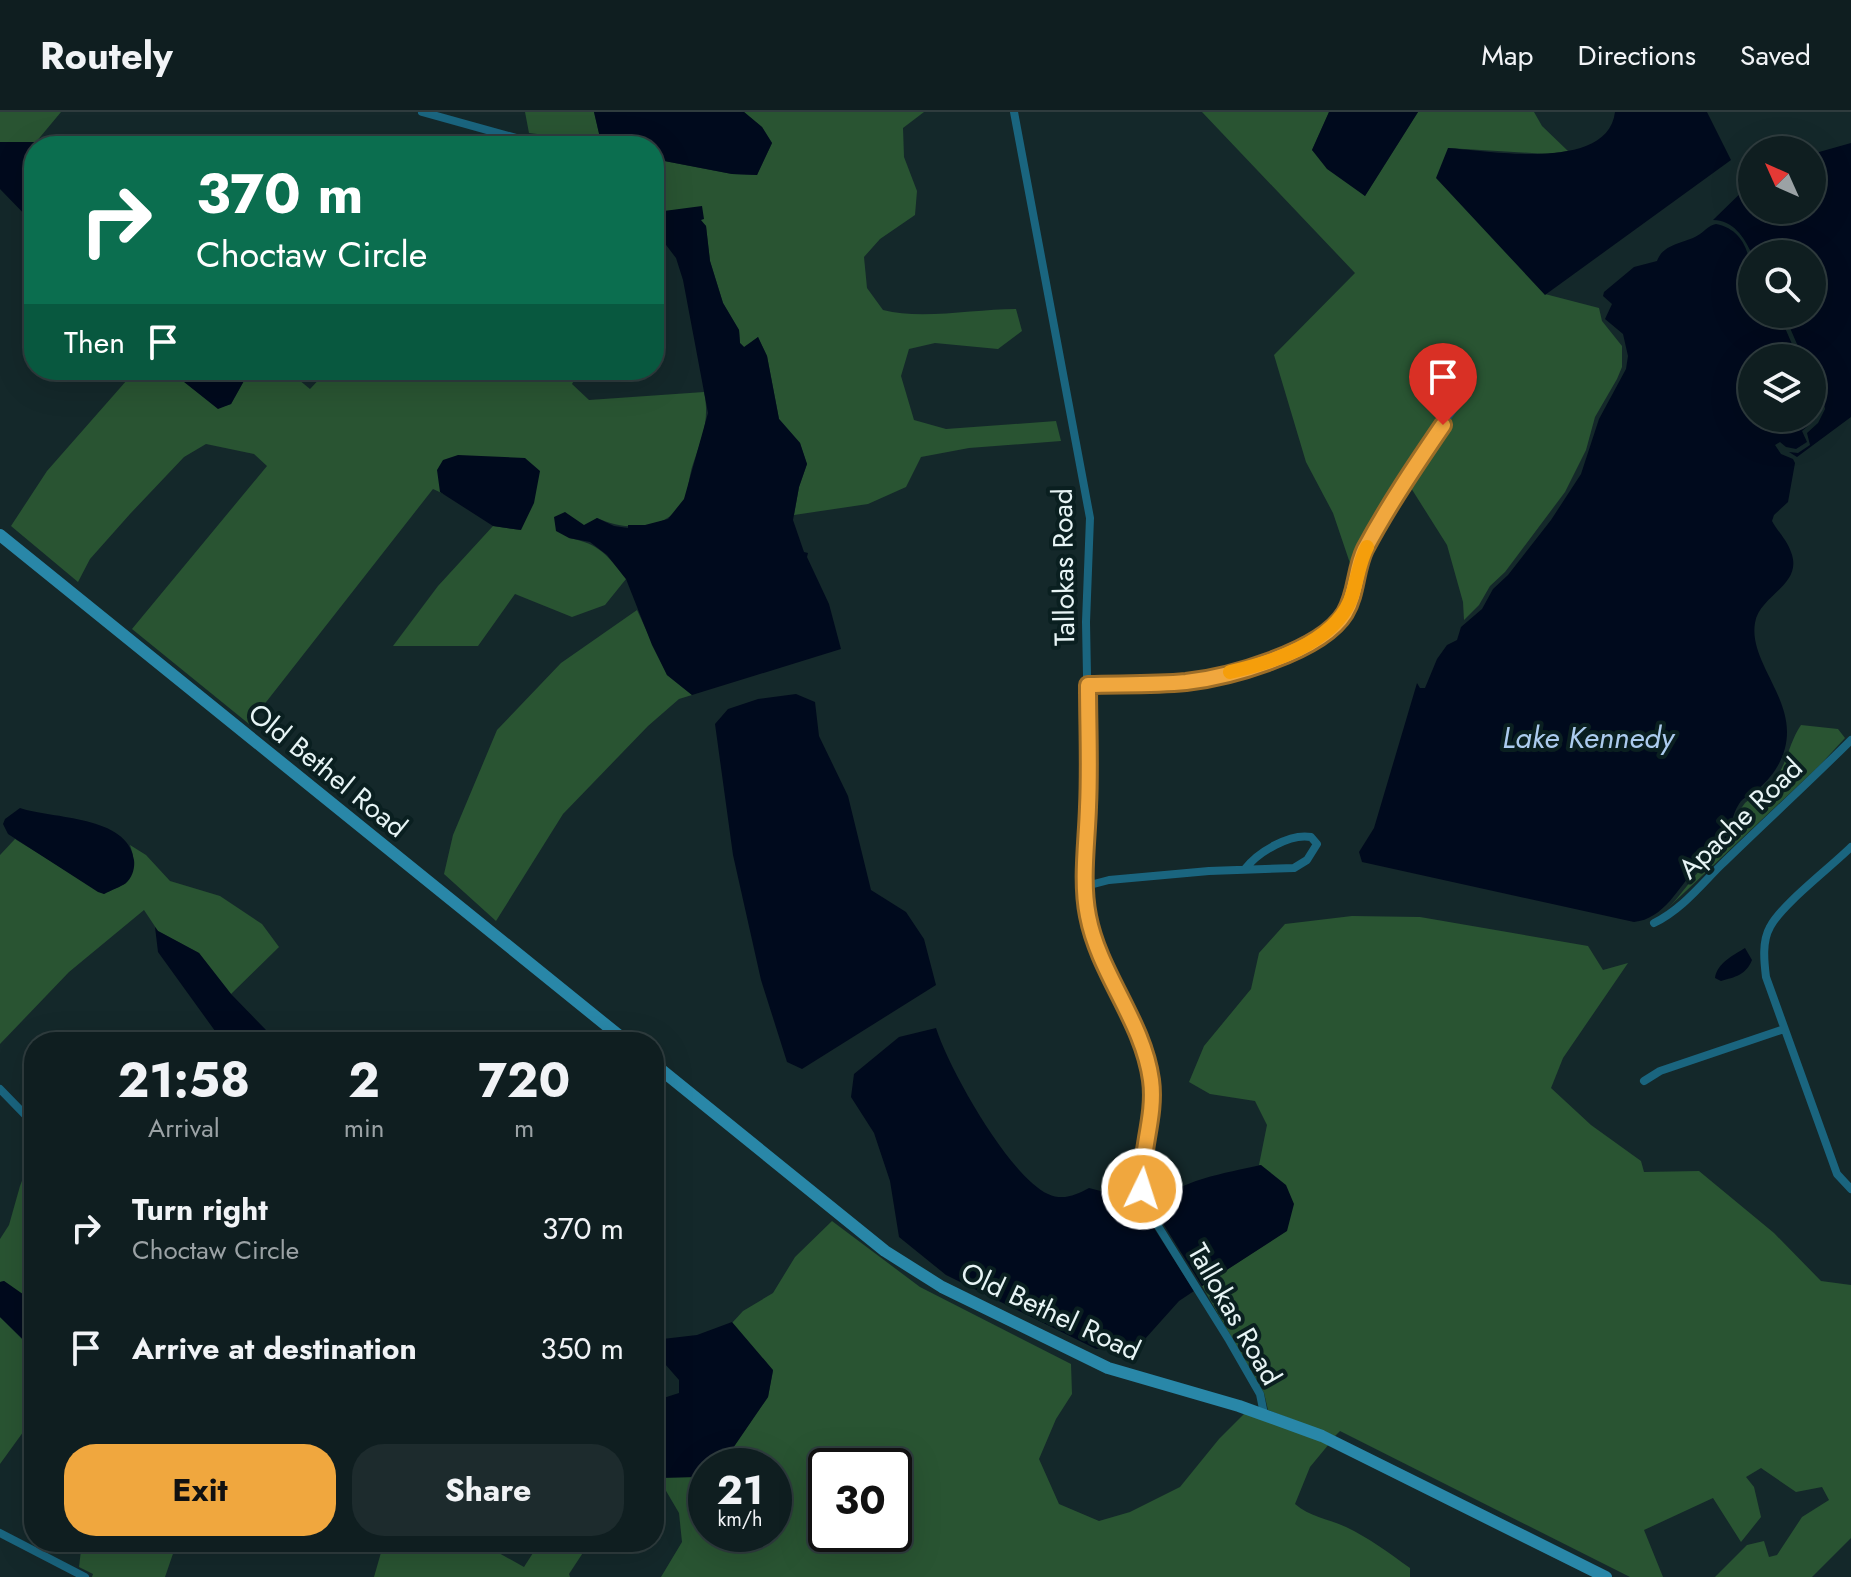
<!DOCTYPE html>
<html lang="en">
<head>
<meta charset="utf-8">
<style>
	:root { --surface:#0f1e20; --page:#1d2b2d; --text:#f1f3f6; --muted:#9ba2a5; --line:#2f3c3e; --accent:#f0a73e }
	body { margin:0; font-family:Jost,sans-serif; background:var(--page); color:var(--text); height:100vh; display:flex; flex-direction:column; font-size:30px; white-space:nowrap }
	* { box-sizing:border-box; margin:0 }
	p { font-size:26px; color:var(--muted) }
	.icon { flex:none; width:44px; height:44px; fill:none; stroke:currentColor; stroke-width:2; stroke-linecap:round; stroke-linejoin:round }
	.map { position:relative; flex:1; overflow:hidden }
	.side { position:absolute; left:24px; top:920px; width:640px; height:520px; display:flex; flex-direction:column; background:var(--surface); border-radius:32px; box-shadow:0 8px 32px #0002,0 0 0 2px var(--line) }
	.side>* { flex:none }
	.hud { position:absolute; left:24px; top:24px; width:640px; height:244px; border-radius:32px; box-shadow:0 8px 32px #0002,0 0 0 2px var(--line); background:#0b6e4f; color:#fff; overflow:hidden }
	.needle { width:52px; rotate:315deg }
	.fabs { position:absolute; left:1738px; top:24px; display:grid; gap:16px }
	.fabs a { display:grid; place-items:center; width:88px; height:88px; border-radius:50%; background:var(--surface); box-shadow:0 8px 32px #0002,0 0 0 2px var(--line); font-size:40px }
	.speed { position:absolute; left:688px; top:1336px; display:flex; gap:16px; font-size:40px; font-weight:700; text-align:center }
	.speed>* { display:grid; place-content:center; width:104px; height:104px; border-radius:50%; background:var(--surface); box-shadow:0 8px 32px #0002,0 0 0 2px var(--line); line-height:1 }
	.speed small { font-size:20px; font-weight:400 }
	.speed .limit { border:4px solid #111; border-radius:12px; background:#fff; color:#111 }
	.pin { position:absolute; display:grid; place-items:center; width:68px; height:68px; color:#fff; margin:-82px -34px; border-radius:50% 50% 50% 0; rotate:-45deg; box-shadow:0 0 8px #0007 }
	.pin .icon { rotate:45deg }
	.me { position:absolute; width:88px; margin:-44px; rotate:4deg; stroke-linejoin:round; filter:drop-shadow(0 0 6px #0008) }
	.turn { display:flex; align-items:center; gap:28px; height:168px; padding:0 40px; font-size:36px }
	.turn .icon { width:104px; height:104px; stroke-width:2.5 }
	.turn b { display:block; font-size:56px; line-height:68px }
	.then { display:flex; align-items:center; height:76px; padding:0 40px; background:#0003; gap:16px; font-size:30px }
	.eta { display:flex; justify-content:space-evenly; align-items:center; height:136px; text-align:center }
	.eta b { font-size:48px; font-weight:700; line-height:56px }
	.button { display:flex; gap:16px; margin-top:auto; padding:16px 40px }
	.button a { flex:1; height:92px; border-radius:32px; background:var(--accent); color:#111; font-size:32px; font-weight:700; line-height:92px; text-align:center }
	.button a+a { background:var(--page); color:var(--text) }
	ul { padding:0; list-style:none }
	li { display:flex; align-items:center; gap:24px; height:120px; padding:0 40px }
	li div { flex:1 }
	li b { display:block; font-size:30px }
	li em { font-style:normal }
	header { display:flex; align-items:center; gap:48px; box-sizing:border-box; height:112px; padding:0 40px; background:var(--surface); border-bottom:2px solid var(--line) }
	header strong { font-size:38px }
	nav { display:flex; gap:44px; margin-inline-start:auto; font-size:28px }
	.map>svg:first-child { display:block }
	.green { fill:#295432; fill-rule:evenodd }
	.water { fill:#000a1d }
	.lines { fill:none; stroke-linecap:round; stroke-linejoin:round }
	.street { stroke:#1a657f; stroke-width:8 }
	.secondary { stroke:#2987a8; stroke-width:12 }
	.route-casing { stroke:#9c6d28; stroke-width:20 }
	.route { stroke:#f0a73e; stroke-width:14 }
	.slow { stroke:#f59e0b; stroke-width:14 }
	.labels { text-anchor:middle; stroke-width:8; stroke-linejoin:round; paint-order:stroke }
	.street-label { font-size:28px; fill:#e7f4f5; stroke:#0a1f20 }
	.water-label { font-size:30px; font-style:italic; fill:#accbee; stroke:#0a1f20 }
</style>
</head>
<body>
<header>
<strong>Routely</strong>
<nav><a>Map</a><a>Directions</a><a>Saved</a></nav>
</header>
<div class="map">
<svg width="1851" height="1465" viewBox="0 0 1851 1465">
	<rect width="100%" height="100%" fill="#14282a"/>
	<path class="green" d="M0,0h61l-25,30h-36z
		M525,0h69l7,30 -72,-9z
		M744,0h180l-21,16 1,29 13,34 -2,24 -35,24 -16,18 3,31 16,22c38,10 92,-1 133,-1l6,22 -24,18 -63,-6 -26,6 -8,27 13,44 32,9 110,-8 5,20 -92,7 -48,9 -15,30 -38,17 -74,11 5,-28 8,-23 -7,-21 -21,-24 -12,-63 -9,-19 -13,11 -5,-5 -1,-13 -16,-27 -13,-42 -4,-35 -18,-16 -24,1 -10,-15v-37l78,15 25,1 15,-32 -10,-16z
		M1202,0h127l-17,38 53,46 53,-84h116l8,14 26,25 -20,3 -100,-6 97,146 54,14 3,13 20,25v21l-5,12 -22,38 -9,33 -21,42 -60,80 -15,14 -11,19 -15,15 -1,-18 -16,-57 -36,-57 -56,90 -22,-65 -27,-51 -32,-107 81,-82z
		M132,258h37l49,38 13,-4 19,-34h37l23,19 18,-19h251l-7,14 17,16 115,-8c6,28 -2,45 -11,72 -4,11 -4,25 -9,36 -17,32 -59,31 -87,18l-28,20c31,6 38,17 57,41l-21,26 -33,12 -57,-23 -37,52h-85l45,-60 55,-60 28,4 -88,-41 -184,235 -117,-95 135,-163 -13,-12 -48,-10 -22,13 -54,57 -40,45 -12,23 -67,-56 36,-55 80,-91z
		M637,498l30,65 25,20 -13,4 -31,27 -85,88 -67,107 -52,-47 9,-39 44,-105 64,-67z
		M1801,613l37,4 7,9 -25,27 -151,142c12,-12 21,-26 32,-38 8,-9 20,-16 27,-26 8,-12 7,-29 17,-40 11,-10 24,-15 33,-28 10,-16 12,-34 23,-50z
		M15,727l89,55 22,-11 7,-28 -3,-10 16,10 24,26 50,15 42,28 17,23 -48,47 -32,-41 -41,-22 -14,-21 -75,62 -69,72v-189z
		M1352,804l68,1 168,29 15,24 25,-7 -65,95 -12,30 40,37 50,36 3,11 55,-1 75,62 47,48 30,4v253l-39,39h-97l32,-32 17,-4 5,16 8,-2 25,-38 27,-17 -7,-13 -26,5 -35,-24 -15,9 8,10 7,30 -20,25 -28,-44 -69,32 19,47h-33l-290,-146 -5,5 -67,-26 -4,-17 -62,-107 84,-55 -25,-66h-2l8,-40 -12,-24 -45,-7 -21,-12 15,-36 47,-57 8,-36 26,-29z
		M34,1038v152l-30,-21 -4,1v-43l9,-14 11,-39z
		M832,1109l88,66 151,77 1,30 -16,25 -17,40 20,45 40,17 31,-9 50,-25 39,-48 26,-26 84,31 -19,23 -15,37c15,13 34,15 51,23 23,11 43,26 64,41v9h-749l21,-35 -3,-29 -17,-29 -8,1v-7l40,-1 12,-9v66h68v-68h-65l24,-18 35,-51 5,-26 -41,-48 11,-12 30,-18 22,-36zM826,1354h68v68h-68z
		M0,1205l34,34v66l-34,47z
		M82,1430h95l-12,35h-73l1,-3 -14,-7z
		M384,1430h95l45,25 16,-25h50l-21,32 1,3h-196z"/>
	<path class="water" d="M594,0h150l18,15 10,16 -15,32 -25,-1 -78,-15v-13h-44l-9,-4z
		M1329,0h89l-53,84 -38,-27 -15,-19z
		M1615,0h92l24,48 -186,135 -109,-117 12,-30c42,3 160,24 167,-36z
		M0,30h37l12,4h-15v78l-34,-35z
		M1851,31v274l-54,40 -8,-5 9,1 12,-8 -3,-12 11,-10 7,-14 -2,-10 -11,-20v-21h-9l-19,-44h28v-60h-60c-8,-17 -19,-34 -39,-34l39,-38v28h60v-56z
		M702,94l2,13 -3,1 5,6 4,35 13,42 16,27 1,13 4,4 14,-10 9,19 12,63 21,24 7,21 -8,23 -6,33 11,32 4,1 -1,4 22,47 12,45 -149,46 -25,-20 -15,-30 -26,-66 -19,-24 -17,-13 -21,-4 -13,-7 -2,-14 11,-5 19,13 13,-7 17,8 14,2v-3h17l23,-6 16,-20 24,-86 -25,-133 -7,-22 -16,-21 -4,-12 8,-14z
		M1716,112c41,8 36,58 36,90h27l19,44h-46v60h60v-32l9,21 -6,13 -13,11 5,11 -11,7 -10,-2 -6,-5 -5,3 6,9 12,5 2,4 -7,39 -14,13 -2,6c6,11 15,19 19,31 13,33 -32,43 -36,71 -6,35 32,69 32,109 0,23 -12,43 -29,57 -7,6 -15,8 -19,15 -7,10 -7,23 -13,34 -7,12 -21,19 -30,30 -18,20 -32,51 -62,54l-272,-60 -3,-10 15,-24 43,-145 3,5h5l12,-29 10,-14 10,-5 4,-13 21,-18 11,-20 15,-14 43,-55 30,-46 18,-55 27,-50 2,-13 -5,-22 -18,-15 7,-15 -9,-8 1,-4 30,-25 23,-6c7,-19 29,-17 43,-27 6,-4 8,-8 16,-10z
		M169,258h81l-19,34 -13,5z
		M458,343l67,3 15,13 -6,32 -13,27 -28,-4 -53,-34 -3,-22 6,-10z
		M796,582l19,8 4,34 29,60 23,94 35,22 18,27 12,46 -134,84 -15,-7 -26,-82 -28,-125 -18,-131 13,-15 30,-10z
		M20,696c32,11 108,7 114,52 1,7 -1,17 -8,23 -5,4 -15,7 -22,11l-6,-2 -90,-58 -5,-10 2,-5z
		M155,815l3,4 41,22 32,41 35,36 20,12h-63l-65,-90z
		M1745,836l7,12c-6,15 -17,17 -31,21l-6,-3c2,-15 19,-23 30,-30z
		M936,916c13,41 73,148 112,166 15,7 28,1 41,-6l35,9 21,17 49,77 -15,10 -43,48h-40l-150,-74 -47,-38 -9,-56 -16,-48 -23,-36 3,-23 45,-37z
		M1261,1053l25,20 8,19 -7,27 -85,55 -50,-80c27,-26 73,-33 109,-41z
		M4,1169l30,21v48l-34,-33v-35z
		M732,1210l41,48 -5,27 -35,51 -38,29 -41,1v-77l25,-8v-13l-14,-16 -11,-3v-21l43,-5z"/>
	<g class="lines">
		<path class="street" d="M422,0l123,34
			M1014,0l76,406 -4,104 3,161 -3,103 1,28 8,28 45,95 9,30 2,42 -10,71 7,30 81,130 31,54 4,20
			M1088,573c75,-1 132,-2 202,-34 17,-7 33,-15 46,-28 20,-21 17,-49 29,-73 28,-58 68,-110 104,-164
			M1086,774l23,-6 100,-9 85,-3 13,-8 10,-16 -6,-7c-21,-4 -53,15 -66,32
			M1654,811c27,-13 46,-37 66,-57 44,-43 88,-83 131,-126
			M1644,969l16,-10 124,-42
			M0,977l34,35
			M1851,1077l-14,-15 -71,-197c-2,-16 -4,-36 4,-50 12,-23 61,-60 81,-80
			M0,1421l85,44"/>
		<path class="secondary" d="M0,423l627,507
			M654,952l231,187 57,36 166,81 131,38 83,30 284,141"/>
	</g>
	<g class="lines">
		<defs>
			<path id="route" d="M1142,1077c-2,-37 14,-73 9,-109 -8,-59 -52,-106 -63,-164 -7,-35 -1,-74 0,-109 2,-41 0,-82 0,-122 32,-1 65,0 98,-3 43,-5 135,-30 159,-69 12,-20 10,-44 20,-64 23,-43 50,-83 78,-124"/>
		</defs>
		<use href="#route" class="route-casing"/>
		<use href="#route" class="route"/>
		<path class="slow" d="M1230,560c41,-9 102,-29 120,-71 7,-17 8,-37 17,-54"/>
	</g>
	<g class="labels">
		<g class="street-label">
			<text transform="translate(1063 455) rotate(-91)" y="10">Tallokas Road</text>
			<text transform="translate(328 658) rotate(39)" y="10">Old Bethel Road</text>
			<text transform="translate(1740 706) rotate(-44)" y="10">Apache Road</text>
			<text transform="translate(1051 1199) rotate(25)" y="10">Old Bethel Road</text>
			<text transform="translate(1235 1202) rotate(60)" y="10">Tallokas Road</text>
		</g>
		<g class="water-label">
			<text x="1588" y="636">Lake Kennedy</text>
		</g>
	</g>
</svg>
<div class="fabs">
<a><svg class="needle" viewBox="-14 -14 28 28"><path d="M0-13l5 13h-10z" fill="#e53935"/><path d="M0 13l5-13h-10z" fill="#9ba2a5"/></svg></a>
<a><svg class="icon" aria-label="search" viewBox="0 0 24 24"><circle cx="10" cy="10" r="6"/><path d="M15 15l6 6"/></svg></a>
<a><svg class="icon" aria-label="layers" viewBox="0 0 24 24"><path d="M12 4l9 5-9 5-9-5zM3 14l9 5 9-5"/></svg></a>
</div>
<div class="speed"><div>21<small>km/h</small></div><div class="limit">30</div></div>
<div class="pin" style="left:1443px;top:313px;background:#d93025"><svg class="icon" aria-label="arrive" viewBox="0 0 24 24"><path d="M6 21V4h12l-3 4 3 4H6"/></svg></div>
<svg class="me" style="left:1142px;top:1077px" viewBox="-20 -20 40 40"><circle r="17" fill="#f0a73e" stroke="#fff" stroke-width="3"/><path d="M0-11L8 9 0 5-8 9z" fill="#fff"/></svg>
<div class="hud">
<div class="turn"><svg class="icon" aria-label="right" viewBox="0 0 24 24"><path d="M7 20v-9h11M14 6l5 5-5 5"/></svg><div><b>370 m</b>Choctaw Circle</div></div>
<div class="then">Then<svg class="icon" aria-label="arrive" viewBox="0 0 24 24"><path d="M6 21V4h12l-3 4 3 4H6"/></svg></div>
</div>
<section class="side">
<div class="eta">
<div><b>21:58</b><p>Arrival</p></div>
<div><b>2</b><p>min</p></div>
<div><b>720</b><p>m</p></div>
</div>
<ul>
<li><svg class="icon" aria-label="right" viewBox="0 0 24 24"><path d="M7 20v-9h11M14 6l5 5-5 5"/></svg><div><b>Turn right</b><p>Choctaw Circle</p></div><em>370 m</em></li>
<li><svg class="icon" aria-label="arrive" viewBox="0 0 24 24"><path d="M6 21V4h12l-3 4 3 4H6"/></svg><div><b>Arrive at destination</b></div><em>350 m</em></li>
</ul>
<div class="button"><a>Exit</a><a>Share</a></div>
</section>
</div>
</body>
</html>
